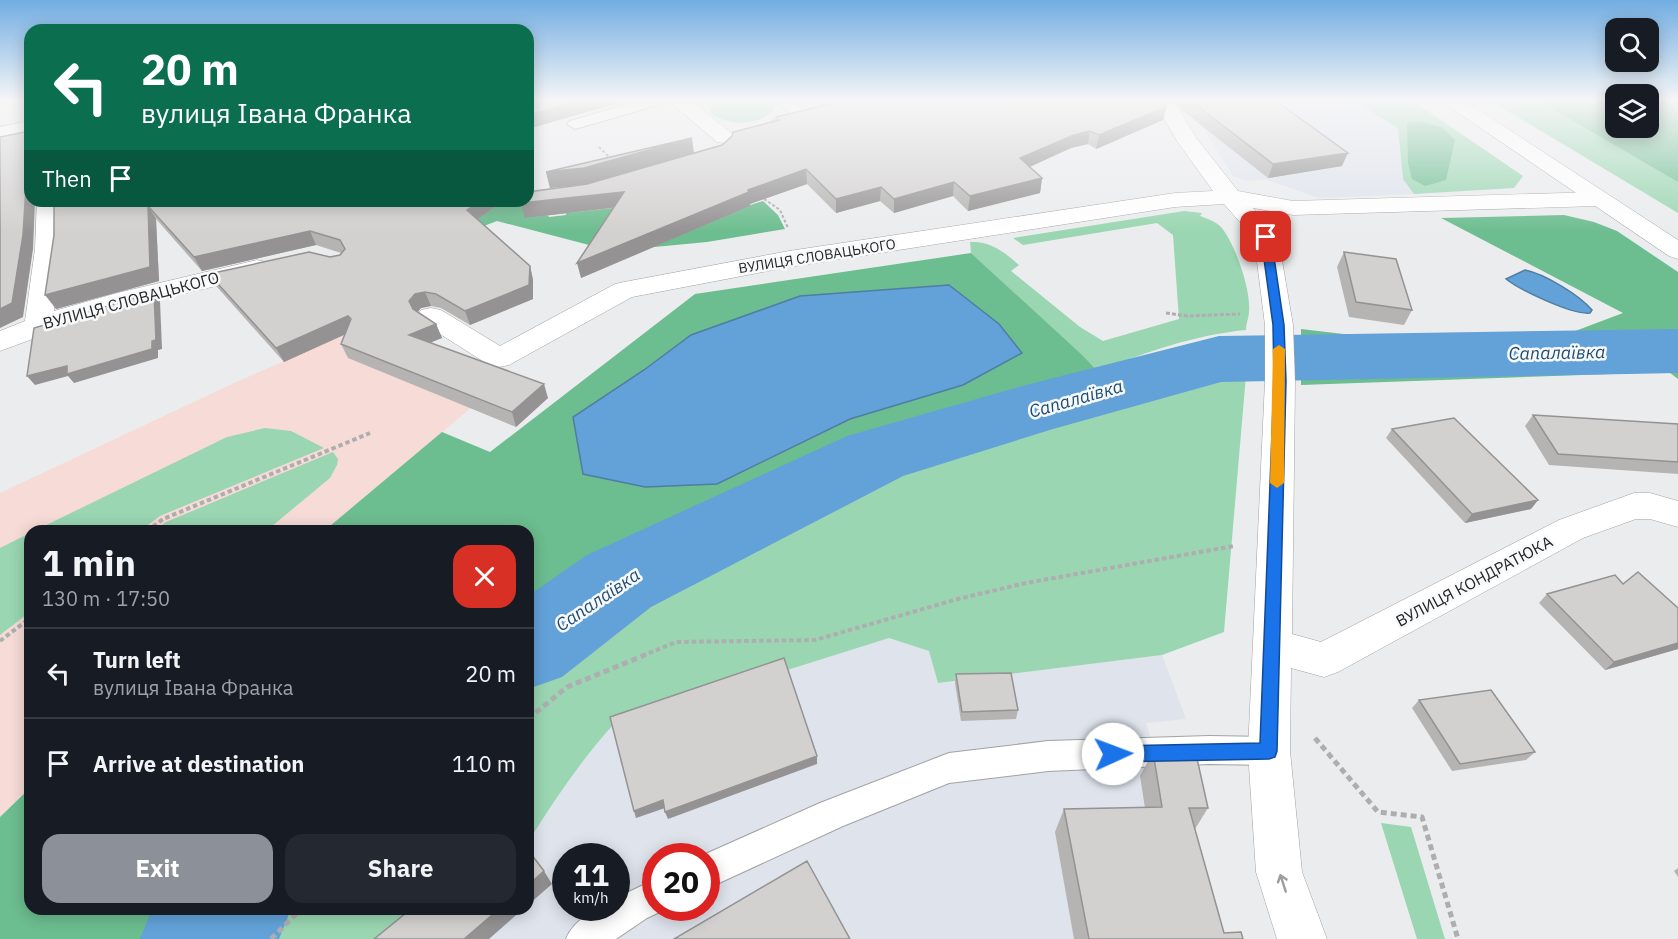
<!DOCTYPE html>
<html lang="en">
<head>
<meta charset="utf-8">
<style>
	:root { --surface:#171b24; --page:#242831; --text:#f1f3f6; --muted:#9ea1a6; --line:#363941; --accent:#8c9099 }
	body { margin:0; font-family:"IBM Plex Sans",sans-serif; background:var(--page); color:var(--text); height:100vh; display:flex; flex-direction:column; font-size:22px; white-space:nowrap }
	* { box-sizing:border-box; margin:0 }
	p { font-size:20px; color:var(--muted) }
	.icon { flex:none; width:33px; height:33px; fill:none; stroke:currentColor; stroke-width:2; stroke-linecap:round; stroke-linejoin:round }
	.map { position:relative; flex:1; overflow:hidden }
	.side { position:absolute; left:24px; top:525px; width:510px; height:390px; display:flex; flex-direction:column; background:var(--surface); border-radius:18px; box-shadow:0 3px 15px #0003 }
	.side>* { flex:none }
	.hud { position:absolute; left:24px; top:24px; width:510px; height:183px; border-radius:18px; box-shadow:0 3px 15px #0003; background:#0b6e4f; color:#fff; overflow:hidden }
	.controls { position:absolute; left:1605px; top:18px; display:grid; gap:12px }
	.controls a { display:grid; place-items:center; width:54px; height:54px; border-radius:12px; background:var(--surface); box-shadow:0 3px 15px #0003; font-size:30px }
	.speed { position:absolute; left:552px; top:843px; display:flex; gap:12px; font-size:30px; font-weight:700; text-align:center }
	.speed>* { display:grid; place-content:center; width:78px; height:78px; border-radius:50%; background:var(--surface); box-shadow:0 3px 15px #0003; line-height:1 }
	.speed small { font-size:15px; font-weight:400 }
	.speed .limit { border:9px solid #d22; background:#fff; color:#111 }
	.pin { position:absolute; display:grid; place-items:center; width:51px; height:51px; color:#fff; margin:-26px; border-radius:12px; box-shadow:0 3px 9px #0006 }
	.me { position:absolute; width:66px; margin:-33px; rotate:88deg; stroke-linejoin:round; filter:drop-shadow(0 0 4px #0008) }
	.turn { display:flex; align-items:center; gap:21px; height:126px; padding:0 18px; font-size:27px }
	.turn .icon { width:78px; height:78px; stroke-width:2.5 }
	.turn b { display:block; font-size:42px; line-height:51px }
	.then { display:flex; align-items:center; height:57px; padding:0 18px; background:#0003; gap:12px; font-size:22px }
	.round { display:grid; place-items:center; flex:none; width:63px; height:63px; border-radius:18px; background:var(--page) }
	.head { display:flex; align-items:center; justify-content:space-between; height:102px; padding:0 18px }
	h1 { font-size:36px; font-weight:800; line-height:45px }
	.action { display:flex; gap:12px; margin-top:auto; padding:12px 18px }
	.action a { flex:1; height:69px; border-radius:18px; background:var(--accent); color:#fff; font-size:24px; font-weight:800; line-height:69px; text-align:center }
	.action a+a { background:var(--page); color:var(--text) }
	ul { padding:0; list-style:none }
	li { display:flex; align-items:center; gap:18px; height:90px; padding:0 18px; border-top:2px solid var(--line) }
	li div { flex:1 }
	li b { display:block; font-size:22px }
	li em { font-style:normal }
	.map>svg:first-child { display:block }
	.built { fill:#dee3ec; fill-rule:evenodd }
	.medical { fill:#f6dbd7 }
	.green { fill:#99d6b1 }
	.forest { fill:#6cbd8f; fill-rule:evenodd }
	.water { fill:#62a2d9; stroke:#507da4; stroke-width:1.5 }
	.lines { fill:none; stroke-linecap:round; stroke-linejoin:round }
	.river { fill:#62a2d9; fill-rule:evenodd }
	.service-casing { stroke:#a1a2a4; stroke-width:2 }
	.minor-casing { stroke:#a1a2a4; stroke-width:1 }
	.primary-casing { stroke:#a1a2a4; stroke-width:1 }
	.path-far3 { stroke:#aeaeb0; stroke-width:2; stroke-dasharray:3 2; stroke-linecap:butt }
	.path-far2 { stroke:#aeaeb0; stroke-width:3; stroke-dasharray:4 2; stroke-linecap:butt }
	.path-far1 { stroke:#aeaeb0; stroke-width:4; stroke-dasharray:4.5 3; stroke-linecap:butt }
	.path { stroke:#aeaeb0; stroke-width:5; stroke-dasharray:6 4; stroke-linecap:butt }
	.service { fill:#fff; fill-rule:evenodd }
	.minor { fill:#fff; fill-rule:evenodd }
	.primary { fill:#fff; fill-rule:evenodd }
	.wall { fill:#b5b4b3 }
	.shaded-wall { fill:#949292 }
	.building { fill:#d3d1d0; stroke:#949292; stroke-width:1.5 }
	.oneway { stroke:#9d9d9e }
	.route { fill:#1a73e8; stroke:#114b97; stroke-width:1.5 }
	.slow { fill:#f59e0b }
	.labels { text-anchor:middle; stroke-width:5; stroke-linejoin:round; paint-order:stroke }
	.far-street-label { font-size:14px; fill:#262627; stroke:#f8f9fb }
	.street-label { font-size:16px; fill:#262627; stroke:#f8f9fb }
	.water-label { font-size:18px; font-style:italic; fill:#1f4e74; stroke:#f8f9fb }
</style>
</head>
<body>
<div class="map">
<svg width="1678" height="939" viewBox="0 0 1678 939">
	<rect width="100%" height="100%" fill="#ebecee"/>
	<path class="built" d="M1187,101h167l44,27 5,51 11,15 -96,4 -53,-19 -17,2 -15,-5z
		M889,638l40,13 9,32 224,-28 24,64 -40,4 17,54 39,162h-800l36,-30h90v-67l38,-59 22,-30 25,-28zM566,856h50v52h-50zM656,856h50v52h-50z"/>
	<path class="medical" d="M355,330l148,51 -179,150h-294v257l-30,29v-324l232,-109z"/>
	<path class="green" d="M714,101h59l2,5c-10,22 -49,20 -64,7l-2,-5z
		M1354,101h59l110,75 -9,12 -100,6 -11,-15 -5,-51z
		M1491,101h124l1,27h32l1,-27h29v112z
		M1184,211l18,2 -2,3c8,3 15,5 21,11 14,16 30,63 28,84 0,7 -3,12 -3,19 -52,5 -99,22 -148,41l-127,-118 -1,-11c21,-1 34,10 49,23l-8,6 69,56 23,14 76,-22 -6,-84 -16,-12 -134,22 -10,-7z
		M1246,375l-22,257 -62,23 -224,28 -9,-32 -40,-13 -276,87c-33,36 -59,76 -85,117v-163l113,-87 246,-122 243,-66 81,-26z
		M265,428l26,3 33,17 -164,68 -20,15h-106l193,-94z
		M333,452l5,7 -1,6 -7,13 -64,53h-112l12,-9z
		M30,533v79l-30,23v-87z
		M1381,823l30,4 34,112h-28z
		M272,909h166l-36,30h-162z"/>
	<path class="forest" d="M1539,101h76l1,27h32l1,-27h29v81z
		M1419,121l23,6 13,13 -9,40 -21,6 -13,-7 -4,-16 -1,-40z
		M425,201l72,5c13,-9 29,-2 44,0l8,11 17,-2v-2l92,-10 57,13 48,-15 15,14 7,14 -78,13 -74,7 -44,-4 -92,-24 -42,16z
		M1564,215l30,7 23,9 61,41v107l-9,-7 -368,13v-56l153,18 108,-11 61,-23 -182,-95z
		M971,253l111,102 48,49 -243,66 -246,122 -113,87v-148h-204l118,-99 48,20 205,-158zM691,335l272,50 -113,34 -133,65 -73,-114z
		M30,788v121h242l-32,30h-240v-122z"/>
	<path class="water" d="M1525,270c20,4 54,25 67,40l-2,3c-18,2 -70,-23 -84,-34z
		M949,285l50,39 23,29 -59,32 -113,34 -133,65 -72,3 -62,-13 -10,-57 71,-47 47,-35 109,-39z"/>
	<g class="lines">
		<path class="river" d="M1678,329v44l-457,9 -168,47 -150,47 -252,131 -89,70 -34,12v-93l59,-41 260,-119 179,-51 193,-49z
			M152,909h139l-12,30h-139z"/>
		<defs>
			<path id="service" d="M638,101h25l-2,3 -86,25 -8,-5 3,-3z
				M776,101h17l18,16 -3,3 -29,8 -5,-2 -3,-3 3,-3 18,-5z
				M1209,736l60,1 11,4 5,10 -5,10 -11,4 -60,-1 -161,7 -99,12 -106,43 -137,63v-33h-5l119,-53 129,-50 99,-12z
				M656,879v29h12l-21,10 -31,21h-50c8,-20 29,-31 50,-31v-10z"/>
			<path id="minor" d="M669,101h23l44,36 -3,5 -8,1 -8,-1z
				M1154,101h20l23,38 41,52 55,10 304,-9 8,2 4,5 -4,5 -8,2 -304,9 -40,-7 25,29 15,88 2,56 -3,253 29,8 238,-122 75,-27h16l28,8v26l-28,-8h-14l-53,19 -245,134 -14,5 -33,-9 -1,83 12,121 25,67h-50l-21,-67 -8,-121 17,-370v-56l-11,-87 -30,-34 -49,3 -386,60 -157,30 -123,68 -10,2 -10,-2 -68,-43 -4,-6 4,-6 10,-2 10,2 59,36 115,-62 9,-2 165,-31 386,-58 38,-2 -36,-50z
				M37,201h24v48l-7,62 63,-18 140,-33 9,2 4,6 -4,6 -163,39 -103,38v-20l25,-10 10,-72z"/>
			<path id="primary" d="M1441,101h24l213,139v19l-9,-3z
				M30,121v12l-30,6v-12z"/>
		</defs>
		<use href="#service" class="service-casing"/>
		<use href="#minor" class="minor-casing"/>
		<use href="#primary" class="primary-casing"/>
		<path class="path-far3" d="M599,147l14,14
			M760,196l20,14 8,18"/>
		<path class="path-far2" d="M1166,313l21,3 53,-2"/>
		<path class="path-far1" d="M147,531l16,-12 207,-86
			M0,641l30,-23
			M642,656l34,-14 139,-2 143,-41 68,-16 208,-37"/>
		<path class="path" d="M528,719l39,-32 78,-32
			M1315,738l63,74 44,5 36,122
			M271,939l30,-30"/>
		<use href="#service" class="service"/>
		<use href="#minor" class="minor"/>
		<use href="#primary" class="primary"/>
	</g>
	<path class="wall" d="M814,101h349l3,6 -3,13 -67,29 -8,-5 -17,4 -41,19 12,11 -2,15 -72,18 -15,-15 -59,17 -14,-12 -44,12 -29,-29 -57,20v2l-169,72 33,-70 -89,10 61,-34 -36,4 -4,-16 148,-19 28,-8 54,-24v-4l44,-11z
		M1177,101h99l66,65 -74,12 -85,-67z
		M54,201h448v1l-25,18 53,46 3,14v19l-63,26 -29,-17 -10,-2 -10,2 -4,4 19,12 6,14 -12,4 118,56 -32,29 -168,-69 -7,-14 4,-10 -61,28 -67,-75 -8,-13 121,-17 10,-2 1,-2 -25,-8 -114,26 -46,-52 3,62 -103,28 -2,-74z
		M1344,252l68,58 -8,15 -55,-8 -12,-50z
		M1533,415l145,9v50l-129,-9 -24,-39z
		M1392,429l146,71 -7,9 -66,14 -79,-85z
		M1623,584l55,24v41l-73,21 -66,-67 8,-9z
		M956,674l62,36 -2,9 -55,2 -6,-38z
		M1419,700l116,52 -9,8 -74,11 -40,-63z
		M1153,752l55,56 -13,21 29,104 19,6h-169l-19,-107 9,-23 81,-1 -5,-32z
		M1678,868v9l-4,-6z"/>
	<path class="shaded-wall" d="M579,101h47l-98,28v-14z
		M1166,107l-3,13 -67,29 3,-14z
		M1090,131l-2,13 -17,4 -53,24 2,-14 54,-23z
		M692,138l2,16 -106,30 -38,4 -4,-16z
		M1348,153l-6,13 -74,12 5,-14z
		M806,169l1,15 -57,20v2l-169,72 -4,-15 171,-73z
		M1042,178l-2,15 -72,18 2,-15z
		M954,182l-1,14 -59,17v-14z
		M26,186l4,6v9h5l-2,48 -10,68 -23,11v-19z
		M881,187l-1,14 -44,12v-14z
		M624,192l3,14 -102,12 -4,-15z
		M481,201h21v1l-31,22 -4,-14z
		M148,206l8,13 3,62 -103,28 -11,-14z
		M310,231l6,14 -114,26 -8,-14z
		M530,266l3,14v19l-63,26 -5,-14z
		M154,292l6,9 2,48 -4,1v8l-84,25 -6,-7 -33,9 -8,-9z
		M425,292l6,14 -10,2 -6,7 -6,-14 6,-7z
		M348,316l7,14 -71,32 -8,-14z
		M436,324l6,14 -27,11 -6,-14z
		M544,384l4,14 -32,29 -4,-15z
		M1538,500l-7,9 -66,14 7,-9z
		M1678,643v6l-73,21 9,-8z
		M817,756v8l-149,55 -3,-7z
		M663,800l2,8 -29,10 -2,-7z
		M544,871l8,13 -24,21v-20z
		M499,909h24l-34,30h-25z"/>
	<path class="building" d="M528,101h51l-51,14z
		M832,101h331l3,6 -67,28 -9,-4 -16,4 -54,23 22,20 -72,18 -16,-14 -60,17 -13,-12 -45,12 -30,-30 -58,21 1,2 -172,71 47,-71 -103,11 -1,-2h8v-9l59,-8 135,-39 10,-9 1,-4 46,-12 -3,-3 58,-14z
		M1191,101h85l72,52 -75,11z
		M30,131v55h-4l-3,49 -11,68 -12,6v-172z
		M692,138l-108,30 -38,4z
		M54,201h427l-14,9 63,56 -1,19 -64,26 -29,-17 -11,-2 -10,2 -6,7 4,8 23,15 -27,11 135,49 -32,28 -171,-68 10,-25 -3,-3 -72,32 -67,-74 100,-22 21,5 10,-2 5,-6 -5,-9 -30,-9 -116,26 -46,-51 2,61 -105,28 9,-60z
		M1344,252l52,7 16,51 -56,-8z
		M154,292l2,48 -4,1v8l-85,25v-8l-40,10 7,-48z
		M1533,415l145,9v38l-120,-8z
		M1454,418l84,82 -66,14 -80,-85z
		M1638,572l40,36v35l-64,19 -67,-68 68,-19 8,9z
		M784,658l33,98 -152,56 -2,-12 -29,11 -24,-94z
		M1011,673l7,37 -56,2 -6,-38z
		M1491,690l44,62 -75,12 -41,-64z
		M1153,752l43,2 12,54h-19l35,125 17,-1 2,7h-154l-25,-130 98,-2z
		M528,850l16,21 -16,14z
		M807,861l43,78h-176z
		M411,909h88l-35,30h-90z"/>
	<defs><path id="oneway-shaft" d="M-6 0H5M1.5-3L5.5 0L1.5 3" fill="none" stroke-width="1.6" stroke-linecap="round" stroke-linejoin="round" transform="scale(1.5)"/></defs>
	<use class="oneway" href="#oneway-shaft" transform="translate(1283 883) rotate(-108)"/>
	<linearGradient id="sky" x2="0" y2="1"><stop stop-color="#72ade2"/><stop offset="0.43" stop-color="#f6f6f7"/><stop offset="1" stop-color="#f6f6f7" stop-opacity="0"/></linearGradient>
	<rect width="1678" height="233" fill="url(#sky)"/>
	<path class="route" d="M1266,234l5,3 13,88 2,56 -9,370 -2,6 -6,2 -156,3 -7,-2 -2,-6 2,-6 7,-2 147,-3 14,-362 -1,-56 -12,-88z"/>
	<path class="slow" d="M1279,345l6,4 -1,134 -7,5 -7,-5 3,-134z"/>
	<g class="labels">
		<g class="far-street-label">
			<text transform="translate(817 256) rotate(-9)" y="5">ВУЛИЦЯ СЛОВАЦЬКОГО</text>
		</g>
		<g class="street-label">
			<text transform="translate(131 300) rotate(-15)" y="6">ВУЛИЦЯ СЛОВАЦЬКОГО</text>
			<text transform="translate(1474 581) rotate(-28)" y="6">ВУЛИЦЯ КОНДРАТЮКА</text>
		</g>
		<g class="water-label">
			<text transform="translate(1557 353) rotate(-1)" y="6">Сапалаївка</text>
			<text transform="translate(1076 399) rotate(-16)" y="6">Сапалаївка</text>
			<text transform="translate(598 600) rotate(-34)" y="6">Сапалаївка</text>
		</g>
	</g>
</svg>
<div class="controls">
<a><svg class="icon" aria-label="search" viewBox="0 0 24 24"><circle cx="10" cy="10" r="6"/><path d="M15 15l6 6"/></svg></a>
<a><svg class="icon" aria-label="layers" viewBox="0 0 24 24"><path d="M12 4l9 5-9 5-9-5zM3 14l9 5 9-5"/></svg></a>
</div>
<div class="speed"><div>11<small>km/h</small></div><div class="limit">20</div></div>
<div class="pin" style="left:1266px;top:237px;background:#d93025"><svg class="icon" aria-label="arrive" viewBox="0 0 24 24"><path d="M6 21V4h12l-3 4 3 4H6"/></svg></div>
<svg class="me" style="left:1113px;top:754px" viewBox="-20 -20 40 40"><circle r="19" fill="#fff"/><path d="M0-13L10 11 0 6-10 11z" fill="#1a73e8"/></svg>
<div class="hud">
<div class="turn"><svg class="icon" aria-label="left" viewBox="0 0 24 24"><path d="M17 20v-9H6M10 6l-5 5 5 5"/></svg><div><b>20 m</b>вулиця Івана Франка</div></div>
<div class="then">Then<svg class="icon" aria-label="arrive" viewBox="0 0 24 24"><path d="M6 21V4h12l-3 4 3 4H6"/></svg></div>
</div>
<section class="side">
<div class="head"><div><h1>1 min</h1><p>130 m · 17:50</p></div><a class="round" style="background:#d93025;color:#fff"><svg class="icon" aria-label="close" viewBox="0 0 24 24"><path d="M6 6l12 12M18 6L6 18"/></svg></a></div>
<ul>
<li><svg class="icon" aria-label="left" viewBox="0 0 24 24"><path d="M17 20v-9H6M10 6l-5 5 5 5"/></svg><div><b>Turn left</b><p>вулиця Івана Франка</p></div><em>20 m</em></li>
<li><svg class="icon" aria-label="arrive" viewBox="0 0 24 24"><path d="M6 21V4h12l-3 4 3 4H6"/></svg><div><b>Arrive at destination</b></div><em>110 m</em></li>
</ul>
<div class="action"><a>Exit</a><a>Share</a></div>
</section>
</div>
</body>
</html>
